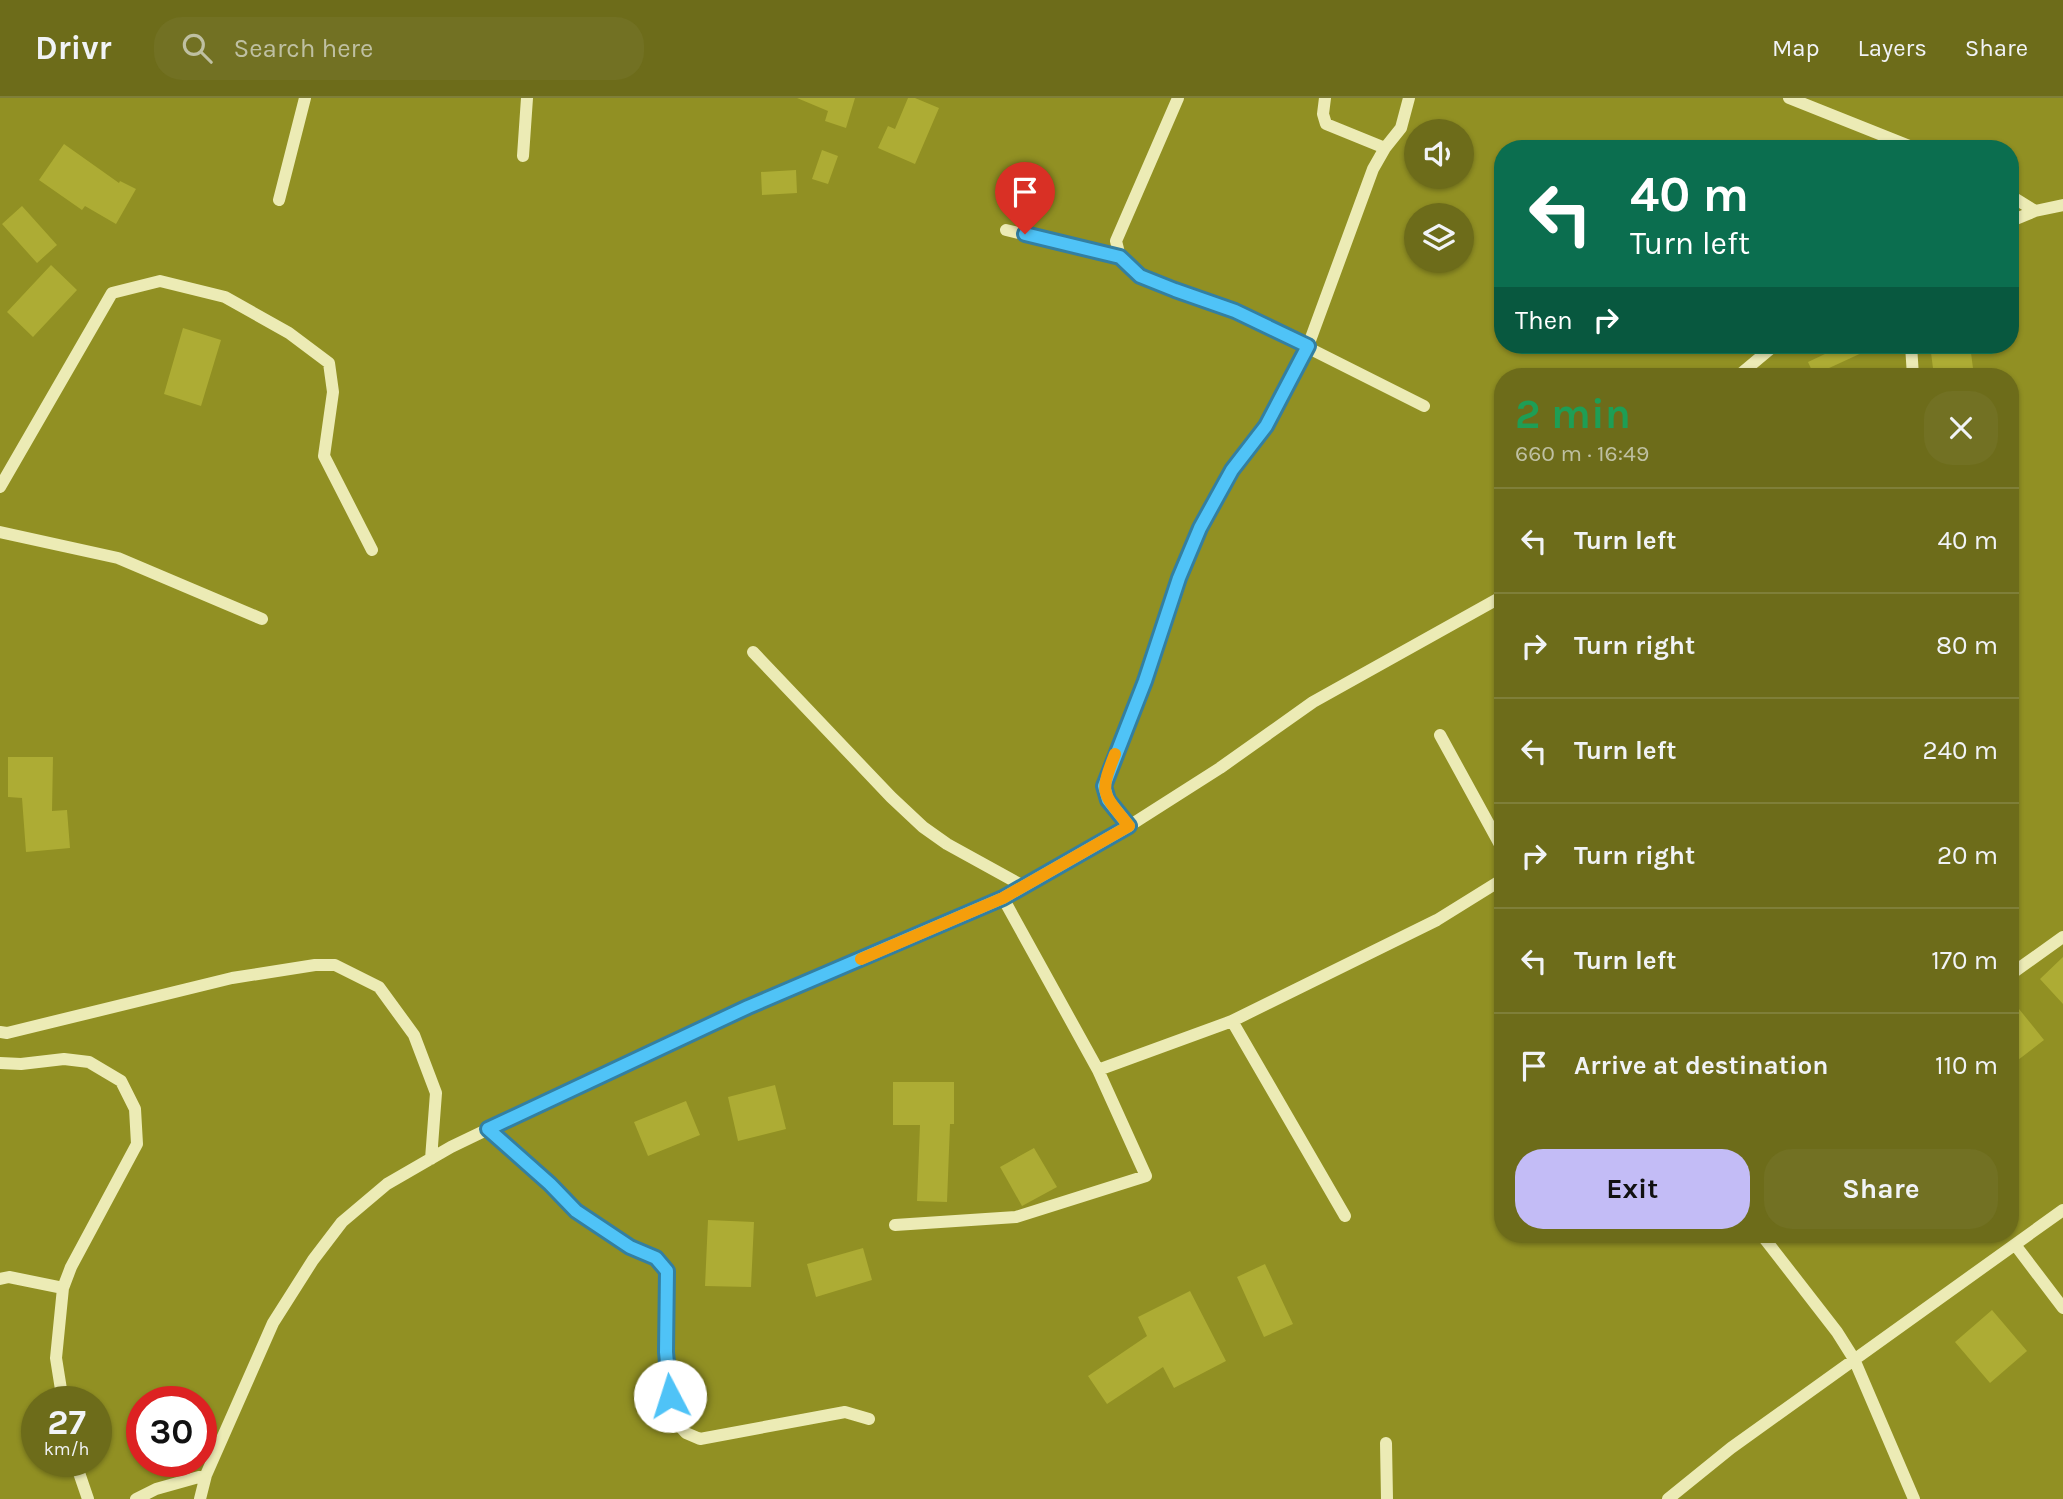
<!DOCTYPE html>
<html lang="en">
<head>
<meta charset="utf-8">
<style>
	:root { --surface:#6d6c1a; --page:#727123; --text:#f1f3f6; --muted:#bfc0a2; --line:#7f7f39; --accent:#c3bcf6 }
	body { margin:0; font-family:Karla,sans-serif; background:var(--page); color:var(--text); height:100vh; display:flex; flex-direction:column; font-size:26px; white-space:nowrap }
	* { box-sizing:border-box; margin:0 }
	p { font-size:23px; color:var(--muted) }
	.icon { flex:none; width:38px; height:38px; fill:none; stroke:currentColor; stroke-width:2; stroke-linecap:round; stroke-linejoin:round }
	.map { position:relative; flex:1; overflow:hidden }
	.side { position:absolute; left:1494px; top:270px; width:525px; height:875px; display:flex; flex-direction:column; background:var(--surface); border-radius:28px; box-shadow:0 2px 5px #0004 }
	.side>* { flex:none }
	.top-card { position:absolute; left:1494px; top:42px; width:525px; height:214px; border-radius:28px; box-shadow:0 2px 5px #0004; background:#0b6e4f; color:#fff; overflow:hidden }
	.buttons { position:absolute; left:1404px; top:21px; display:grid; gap:14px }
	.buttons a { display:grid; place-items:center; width:70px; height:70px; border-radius:50%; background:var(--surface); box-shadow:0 2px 5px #0004; font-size:35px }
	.speed { position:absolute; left:21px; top:1288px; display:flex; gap:14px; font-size:35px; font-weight:700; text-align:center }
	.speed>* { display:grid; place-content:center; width:91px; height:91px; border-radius:50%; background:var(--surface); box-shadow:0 2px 5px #0004; line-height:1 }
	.speed small { font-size:18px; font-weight:400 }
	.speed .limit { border:10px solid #d22; background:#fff; color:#111 }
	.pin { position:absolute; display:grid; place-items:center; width:60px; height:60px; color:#fff; margin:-72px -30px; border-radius:50% 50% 50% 0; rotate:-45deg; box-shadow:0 0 7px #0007 }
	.pin .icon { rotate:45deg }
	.me { position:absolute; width:77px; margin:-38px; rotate:355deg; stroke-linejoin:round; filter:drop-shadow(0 0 5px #0008) }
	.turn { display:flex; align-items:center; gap:24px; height:147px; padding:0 21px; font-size:32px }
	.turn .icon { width:91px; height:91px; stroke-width:2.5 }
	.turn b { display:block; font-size:49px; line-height:60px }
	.then { display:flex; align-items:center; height:66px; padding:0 21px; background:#0003; gap:14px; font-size:26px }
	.round { display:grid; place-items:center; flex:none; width:74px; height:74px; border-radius:28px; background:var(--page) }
	.headline { display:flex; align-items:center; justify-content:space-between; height:119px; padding:0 21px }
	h1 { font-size:42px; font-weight:700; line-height:52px; color:#1e9e55 }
	.button { display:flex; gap:14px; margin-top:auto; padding:14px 21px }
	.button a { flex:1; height:80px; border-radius:28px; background:var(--accent); color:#111; font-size:28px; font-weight:700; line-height:80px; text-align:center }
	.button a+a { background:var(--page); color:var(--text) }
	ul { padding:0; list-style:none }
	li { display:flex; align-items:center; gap:21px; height:105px; padding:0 21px; border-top:2px solid var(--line) }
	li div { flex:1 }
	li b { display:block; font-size:26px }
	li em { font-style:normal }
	header { display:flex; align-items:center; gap:42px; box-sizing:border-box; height:98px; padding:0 35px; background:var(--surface); border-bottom:2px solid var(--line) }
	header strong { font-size:33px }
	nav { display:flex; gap:38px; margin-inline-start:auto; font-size:24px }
	.search { width:490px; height:63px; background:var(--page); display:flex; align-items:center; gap:18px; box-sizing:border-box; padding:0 24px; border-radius:28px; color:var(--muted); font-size:26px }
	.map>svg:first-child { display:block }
	.building { fill:#adac34 }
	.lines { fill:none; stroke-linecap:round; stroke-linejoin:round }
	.minor { stroke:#ecebb5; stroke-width:12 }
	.route-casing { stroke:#337fa1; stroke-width:18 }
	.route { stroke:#4fc3f7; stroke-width:12 }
	.slow { stroke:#f59e0b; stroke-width:12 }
</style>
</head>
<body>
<header>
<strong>Drivr</strong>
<div class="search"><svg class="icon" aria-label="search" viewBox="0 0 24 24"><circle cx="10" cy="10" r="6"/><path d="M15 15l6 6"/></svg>Search here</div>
<nav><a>Map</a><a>Layers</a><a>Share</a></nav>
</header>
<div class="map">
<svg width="2063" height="1401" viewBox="0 0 2063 1401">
	<rect width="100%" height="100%" fill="#919023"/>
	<path class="building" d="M797,0h58l-9,30 -21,-7 3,-10z
		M908,0h7l24,10 -24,56 -37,-16 10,-22 7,3z
		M64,46l55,39 1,-2 16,8 -20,35 -31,-18 -3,4 -43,-30z
		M822,52l16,6 -10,28 -16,-5z
		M796,72l1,23 -35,2 -1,-23z
		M22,108l35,39 -20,18 -35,-39z
		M51,167l26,25 -44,47 -26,-25z
		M183,230l38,12 -20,66 -37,-12z
		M1844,247h35l-65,30 -6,-13z
		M1930,247h40l4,31h-40z
		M8,659h45l-1,54 15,-1 3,38 -44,4 -4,-54 -14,-1z
		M2063,859v47l-23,-25z
		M2011,901l33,41 -26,20 -7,-9z
		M893,984h61v42h-4l-3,78 -30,-1 3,-76h-27z
		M775,987l11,44 -48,12 -10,-44z
		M686,1003l14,34 -52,21 -14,-34z
		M1034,1050l23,39 -35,19 -22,-39z
		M708,1122l46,2 -3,65 -46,-1z
		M863,1150l9,32 -56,17 -9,-33z
		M1265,1166l28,60 -29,13 -27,-60z
		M1190,1193l36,70 -52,27 -11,-21 -56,37 -19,-28 59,-40 -9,-19z
		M1992,1212l35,41 -37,32 -35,-41z"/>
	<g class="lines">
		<path class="minor" d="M1178,0l-62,143 4,16 20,19 95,35 189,95
			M1325,0l-2,16 3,10 59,24
			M1789,0l128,51
			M523,58l4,-58
			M2011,98l24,15
			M279,102l26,-102
			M2011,123l24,-10 28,-6
			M1006,132l114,27
			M1911,247l2,31
			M1738,278l37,-31
			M0,389l112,-194 48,-12 65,16 64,36 40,30 4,29 -9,64 48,94
			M0,434l118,26 144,61
			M753,554l138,145 32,30 24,17 78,43
			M1440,637l63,115
			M1129,728l-21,-26 -4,-14 41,-105 34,-103 22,-50 31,-58 34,-44 42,-80 65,-177 12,-21 16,-20 8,-30
			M2011,876l52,-37
			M1232,923l113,195
			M0,934l7,1 225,-55 83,-13h20l44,22 35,48 22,58 -5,66
			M0,965l21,1 43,-5 25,3 32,19 14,28 2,35 -66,123 -8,21 -7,70 7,44
			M1098,972l134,-49 205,-101 66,-41
			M488,1031l62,55 26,27 54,36 26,11 11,13 -1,81 6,66 14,15 14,6 145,-27 24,7
			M895,1127l121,-8 130,-41 -48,-106 -95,-172
			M1761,1136l76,98 17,27 60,140
			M2016,1148l47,62
			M0,1181l9,-2 54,11
			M1386,1345l1,56
			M75,1363l13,38
			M136,1401l20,-10 50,-14
			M200,1401l6,-24 67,-152 40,-63 29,-38 45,-38 64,-37 194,-93 380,-167 104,-61 91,-58 93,-66 190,-106
			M1668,1401l63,-51 332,-238"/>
	</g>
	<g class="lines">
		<defs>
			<path id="route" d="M670,1298l-4,-44 1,-81 -11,-13 -26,-11 -54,-36 -26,-27 -62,-55 260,-122 255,-109 126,-72 -21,-26 -4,-14 41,-105 34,-103 21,-50 32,-58 34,-44 42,-80 -73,-35 -60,-21 -35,-14 -20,-19 -95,-23"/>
		</defs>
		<use href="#route" class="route-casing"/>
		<use href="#route" class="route"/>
		<path class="slow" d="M861,861l142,-61 126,-72c-27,-34 -30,-31 -14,-72"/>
	</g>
</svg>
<div class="buttons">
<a><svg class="icon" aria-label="sound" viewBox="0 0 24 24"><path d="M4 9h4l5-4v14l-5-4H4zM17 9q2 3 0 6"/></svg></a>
<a><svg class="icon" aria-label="layers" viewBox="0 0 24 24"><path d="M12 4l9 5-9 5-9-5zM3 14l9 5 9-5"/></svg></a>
</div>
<div class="speed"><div>27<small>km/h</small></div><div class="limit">30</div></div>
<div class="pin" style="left:1025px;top:136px;background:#d93025"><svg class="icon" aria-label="arrive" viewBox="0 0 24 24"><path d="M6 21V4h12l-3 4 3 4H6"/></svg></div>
<svg class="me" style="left:670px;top:1298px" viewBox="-20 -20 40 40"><circle r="19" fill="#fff"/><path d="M0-13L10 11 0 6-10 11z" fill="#4fc3f7"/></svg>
<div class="top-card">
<div class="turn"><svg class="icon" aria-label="left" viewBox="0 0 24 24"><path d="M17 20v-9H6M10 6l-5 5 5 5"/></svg><div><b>40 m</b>Turn left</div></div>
<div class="then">Then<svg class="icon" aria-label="right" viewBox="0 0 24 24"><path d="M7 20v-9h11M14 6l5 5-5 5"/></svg></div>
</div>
<section class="side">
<div class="headline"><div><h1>2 min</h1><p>660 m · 16:49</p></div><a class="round"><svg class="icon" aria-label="close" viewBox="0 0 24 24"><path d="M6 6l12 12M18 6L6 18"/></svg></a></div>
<ul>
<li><svg class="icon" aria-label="left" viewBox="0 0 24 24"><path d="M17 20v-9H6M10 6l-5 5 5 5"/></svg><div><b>Turn left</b></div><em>40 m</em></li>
<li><svg class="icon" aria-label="right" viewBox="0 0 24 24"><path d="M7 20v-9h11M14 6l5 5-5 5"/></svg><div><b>Turn right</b></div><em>80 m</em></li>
<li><svg class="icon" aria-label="left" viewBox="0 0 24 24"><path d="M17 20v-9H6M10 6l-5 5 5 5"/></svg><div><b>Turn left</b></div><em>240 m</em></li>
<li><svg class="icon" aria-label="right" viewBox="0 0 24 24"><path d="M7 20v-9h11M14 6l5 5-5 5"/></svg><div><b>Turn right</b></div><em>20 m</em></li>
<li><svg class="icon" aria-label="left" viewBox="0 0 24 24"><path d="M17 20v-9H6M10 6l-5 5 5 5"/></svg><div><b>Turn left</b></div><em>170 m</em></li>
<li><svg class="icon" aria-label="arrive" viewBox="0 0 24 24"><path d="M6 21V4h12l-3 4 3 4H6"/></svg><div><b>Arrive at destination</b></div><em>110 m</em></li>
</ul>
<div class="button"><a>Exit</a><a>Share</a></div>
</section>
</div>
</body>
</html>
